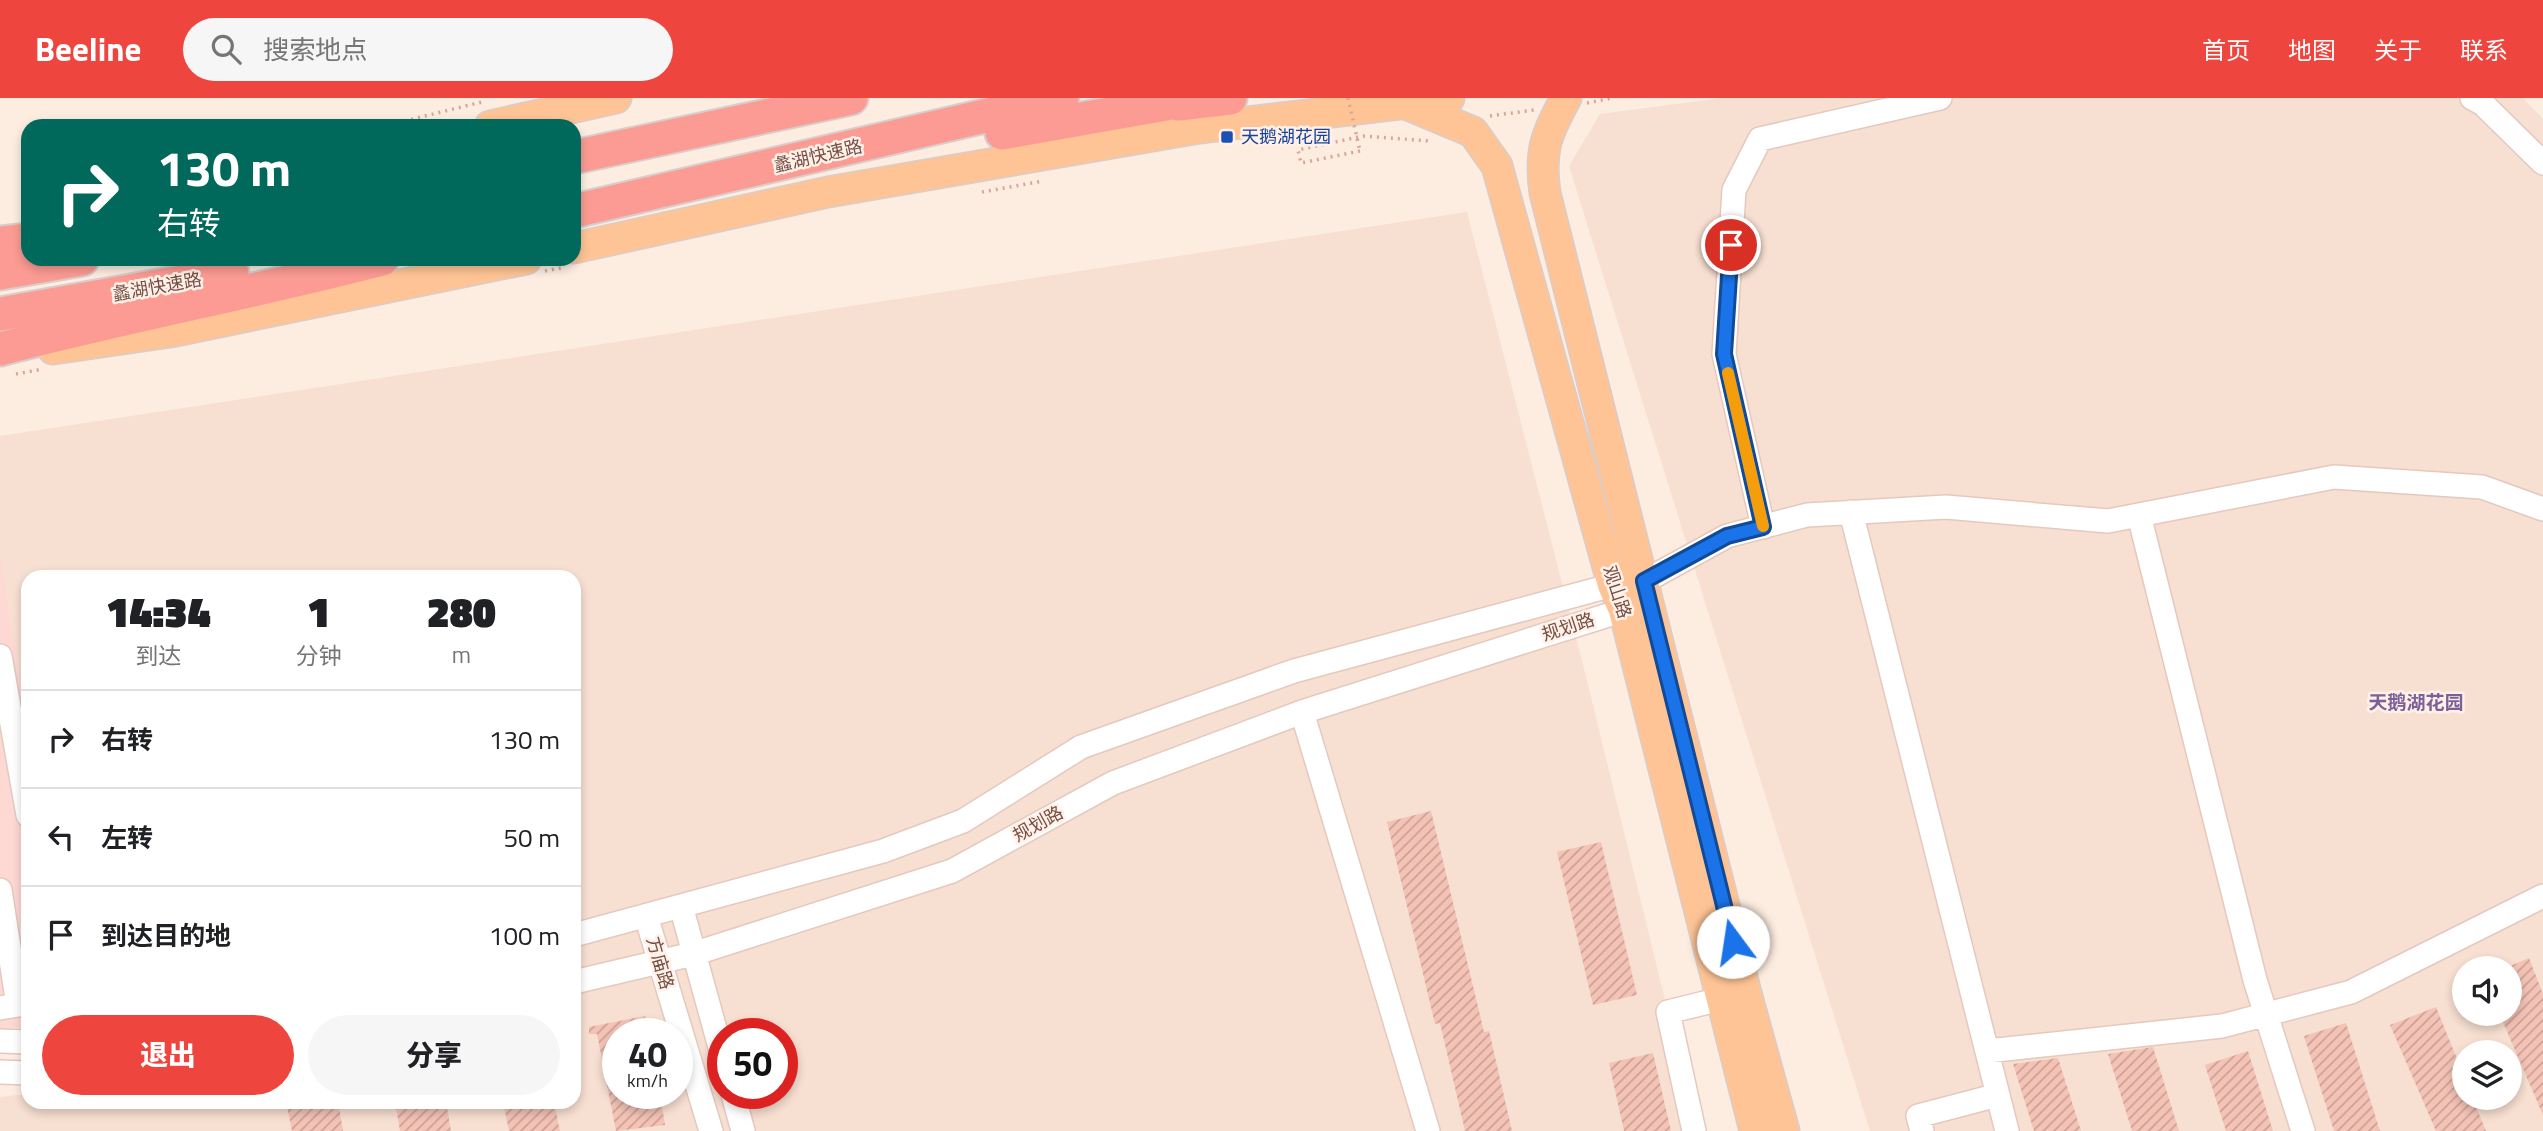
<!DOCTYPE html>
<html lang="zh">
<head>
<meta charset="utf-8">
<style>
	:root { --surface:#fff; --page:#f6f6f6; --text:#202124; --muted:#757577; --line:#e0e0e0; --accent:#ee453e }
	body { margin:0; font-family:"Titillium Web","Noto Sans SC",sans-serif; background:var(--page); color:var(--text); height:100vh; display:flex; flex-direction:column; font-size:26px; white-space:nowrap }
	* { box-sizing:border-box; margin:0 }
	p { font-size:23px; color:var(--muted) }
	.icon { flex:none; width:38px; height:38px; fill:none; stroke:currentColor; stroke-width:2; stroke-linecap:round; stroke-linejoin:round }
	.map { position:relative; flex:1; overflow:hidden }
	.side { position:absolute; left:21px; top:472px; width:560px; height:539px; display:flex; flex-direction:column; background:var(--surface); border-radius:21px; box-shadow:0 4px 10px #0003 }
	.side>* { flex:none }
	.hud { position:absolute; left:21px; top:21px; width:560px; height:147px; border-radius:21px; box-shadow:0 4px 10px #0003; background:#00695c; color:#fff; overflow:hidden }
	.buttons { position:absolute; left:2452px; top:858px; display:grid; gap:14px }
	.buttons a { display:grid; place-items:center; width:70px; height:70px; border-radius:50%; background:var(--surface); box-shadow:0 4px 10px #0003; font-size:35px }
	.speed { position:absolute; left:602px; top:920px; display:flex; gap:14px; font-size:35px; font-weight:700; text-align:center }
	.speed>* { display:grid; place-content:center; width:91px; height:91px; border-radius:50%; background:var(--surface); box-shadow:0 4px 10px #0003; line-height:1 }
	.speed small { font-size:18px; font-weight:400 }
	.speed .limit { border:10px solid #d22; background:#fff; color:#111 }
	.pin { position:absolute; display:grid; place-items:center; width:60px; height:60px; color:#fff; margin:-30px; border:4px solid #fff; border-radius:50%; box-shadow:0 2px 7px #0007 }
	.me { position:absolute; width:77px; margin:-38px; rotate:346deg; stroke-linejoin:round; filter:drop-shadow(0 0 5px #0008) }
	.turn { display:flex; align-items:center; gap:24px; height:147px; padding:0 21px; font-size:32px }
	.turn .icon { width:91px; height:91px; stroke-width:2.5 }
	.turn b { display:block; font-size:49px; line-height:60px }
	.eta { display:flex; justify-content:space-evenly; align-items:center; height:119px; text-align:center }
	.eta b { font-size:42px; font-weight:800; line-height:49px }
	.cta { display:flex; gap:14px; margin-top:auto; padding:14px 21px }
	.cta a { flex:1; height:80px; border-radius:42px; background:var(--accent); color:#fff; font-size:28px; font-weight:800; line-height:80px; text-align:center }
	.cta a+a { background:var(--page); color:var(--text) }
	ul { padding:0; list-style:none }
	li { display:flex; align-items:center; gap:21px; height:98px; padding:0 21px; border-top:2px solid var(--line) }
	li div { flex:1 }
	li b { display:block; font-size:26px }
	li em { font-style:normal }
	header { display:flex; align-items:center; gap:42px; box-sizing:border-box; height:98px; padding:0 35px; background:var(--accent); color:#fff }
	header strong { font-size:33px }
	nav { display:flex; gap:38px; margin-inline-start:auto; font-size:24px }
	.search { width:490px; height:63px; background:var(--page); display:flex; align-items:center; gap:18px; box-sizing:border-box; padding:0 24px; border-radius:38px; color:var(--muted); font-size:26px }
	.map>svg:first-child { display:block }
	.residential { fill:#f7dfd1; fill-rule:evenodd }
	.commercial { fill:#fed8d2 }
	.building { fill:url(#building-hatch) }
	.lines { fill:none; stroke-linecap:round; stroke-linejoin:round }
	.minor-casing { stroke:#e4c9be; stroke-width:26 }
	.major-casing { stroke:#d8cdcb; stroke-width:33 }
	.highway-casing { stroke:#d8cdcb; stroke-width:37 }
	.path { stroke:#d8a699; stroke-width:3.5; stroke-dasharray:2 5; stroke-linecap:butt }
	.minor { stroke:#fff; stroke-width:23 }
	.major { stroke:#ffc495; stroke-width:30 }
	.highway { stroke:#fb9b93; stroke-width:33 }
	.path-bridge { stroke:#d8a699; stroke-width:3.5; stroke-dasharray:2 5; stroke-linecap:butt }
	.route-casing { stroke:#114b97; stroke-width:18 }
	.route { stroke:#1a73e8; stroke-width:12 }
	.slow { stroke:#f59e0b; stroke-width:12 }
	.transit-dot { fill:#1a4fb4; stroke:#fff1e7; stroke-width:2.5 }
	.labels { text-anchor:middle; stroke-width:5; stroke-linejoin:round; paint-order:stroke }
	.transit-label { font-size:18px; fill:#164399; stroke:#fff1e7; text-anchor:start }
	.street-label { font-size:18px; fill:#754e46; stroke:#fff1e7 }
	.neighbourhood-label { font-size:19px; font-weight:bold; fill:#7c6199; stroke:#fff1e7 }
</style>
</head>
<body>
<header>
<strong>Beeline</strong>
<div class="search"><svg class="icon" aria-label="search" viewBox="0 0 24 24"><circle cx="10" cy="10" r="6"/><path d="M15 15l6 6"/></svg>搜索地点</div>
<nav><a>首页</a><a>地图</a><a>关于</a><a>联系</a></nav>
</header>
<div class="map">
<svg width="2543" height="1033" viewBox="0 0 2543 1033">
	<defs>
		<pattern id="building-hatch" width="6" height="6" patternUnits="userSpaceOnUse" patternTransform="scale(1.75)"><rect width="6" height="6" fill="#f4c3b6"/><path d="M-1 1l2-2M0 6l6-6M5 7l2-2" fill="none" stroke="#caa196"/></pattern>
	</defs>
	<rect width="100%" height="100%" fill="#fdece0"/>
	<path class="residential" d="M1723,0h800l20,21v1012h-673l-301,-965 31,-52zM2464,870h46v45h-46zM2464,954h46v45h-46z
		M1467,114l120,469 110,450h-1697v-34l28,-3v8h546v-524h-546v150l-28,-173v-119zM618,936h59v60h-59zM723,936h59v60h-59z"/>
	<path class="commercial" d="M0,457l28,173v299l-28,2z"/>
	<path class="building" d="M1431,713l53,221 5,-1 23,100h-47l-25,-108 -5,1 -48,-202z
		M1601,744l36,153 -44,10 -36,-153z
		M2529,860l14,36v121l-44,-102h11v-47z
		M2436,909l28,69v21h8l14,34h-50l-46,-106z
		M645,918l4,18h-31v60h42l5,31 -49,6 -19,-97h-8v-7z
		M2346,925l34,108h-46l-30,-95z
		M2153,949l26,84h-47l-24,-77z
		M2248,953l25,80h-47l-21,-66z
		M1653,955l18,78h-47l-15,-68z
		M2058,960l23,73h-47l-21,-67z
		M286,1004h52l5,29h-51z
		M395,1004h51l5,29h-51z
		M503,1004h51l6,29h-51z"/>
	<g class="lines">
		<defs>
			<path id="minor" d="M2472,0l11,6 60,59
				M1851,414l156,619
				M2139,417l116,465 48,151
				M1763,429l-39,-173 10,-164 26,-51 180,-41
				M0,558l28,159
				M1302,614l126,419
				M0,792l18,115 -18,3
				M681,808l42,152
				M646,818l65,215
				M574,837l309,-84 80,-30 118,-74 213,-76 319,-86 32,-4 82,-45 80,-21 139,-8 162,14 226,-44 148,10 61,22
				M574,884l119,-28 259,-83 161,-88 189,-71 322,-102 10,-14
				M0,943l28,1
				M1987,953l235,-25 129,-34 192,-96
				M0,974l28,1
				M733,996l10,37
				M1694,1033l-26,-119 69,-17
				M1922,1033l-4,-15 80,-21"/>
			<path id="major" d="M1566,0c-20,36 -27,54 -21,95l201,800 38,138
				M1406,6l67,28 24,34 116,419 11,25 131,521
				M490,28l126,-28
				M574,150l254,-56 371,-64 250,-30
				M53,251l117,-17 356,-73"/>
			<path id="highway" d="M1179,6l51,-6
				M1002,35l198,-35
				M574,59l277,-59
				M574,113l488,-113
				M0,145l28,-3
				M0,175l82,-14
				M0,216l232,-41
				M0,251c127,-33 255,-57 382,-90"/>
		</defs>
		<use href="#minor" class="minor-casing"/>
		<use href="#major" class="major-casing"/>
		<use href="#highway" class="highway-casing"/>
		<path class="path" d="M1587,5l25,-5
			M1490,18l44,-6
			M384,28l98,-24
			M1360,53l-59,12 -3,-13 65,-14 67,5
			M982,94l61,-11
			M545,173l16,-3
			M16,276l27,-5"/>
		<use href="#minor" class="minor"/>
		<use href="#major" class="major"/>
		<use href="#highway" class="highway"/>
		<path class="path-bridge" d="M1348,0l12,53"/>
	</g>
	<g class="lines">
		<defs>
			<path id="route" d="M1731,147l-7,109 39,173 -36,9 -83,45 89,361"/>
		</defs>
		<use href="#route" class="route-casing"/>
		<use href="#route" class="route"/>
		<path class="slow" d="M1728,275l35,153"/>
	</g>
	<rect class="transit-dot" x="1220" y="32" width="14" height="14" rx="3.5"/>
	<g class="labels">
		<g class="transit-label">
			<text x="1241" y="45">天鹅湖花园</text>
		</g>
		<g class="street-label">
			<text transform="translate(818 58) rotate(-13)" y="6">蠡湖快速路</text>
			<text transform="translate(157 189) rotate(-10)" y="6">蠡湖快速路</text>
			<text transform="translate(1617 494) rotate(72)" y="6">观山路</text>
			<text transform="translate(1568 529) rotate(-18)" y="6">规划路</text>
			<text transform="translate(1038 726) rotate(-29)" y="6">规划路</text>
			<text transform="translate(660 865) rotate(74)" y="6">方庙路</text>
		</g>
		<g class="neighbourhood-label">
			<text x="2416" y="611">天鹅湖花园</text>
		</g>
	</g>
</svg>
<div class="buttons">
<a><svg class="icon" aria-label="sound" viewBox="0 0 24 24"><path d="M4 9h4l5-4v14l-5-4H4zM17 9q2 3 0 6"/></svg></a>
<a><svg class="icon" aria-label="layers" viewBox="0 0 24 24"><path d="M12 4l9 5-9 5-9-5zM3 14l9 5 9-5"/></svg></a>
</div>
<div class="speed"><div>40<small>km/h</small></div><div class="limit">50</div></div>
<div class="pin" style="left:1731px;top:147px;background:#d93025"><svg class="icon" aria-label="arrive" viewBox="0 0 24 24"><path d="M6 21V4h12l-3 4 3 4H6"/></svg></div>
<svg class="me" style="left:1733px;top:844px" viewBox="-20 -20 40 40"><circle r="19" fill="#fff"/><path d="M0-13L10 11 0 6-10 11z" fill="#1a73e8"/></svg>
<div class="hud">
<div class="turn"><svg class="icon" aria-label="right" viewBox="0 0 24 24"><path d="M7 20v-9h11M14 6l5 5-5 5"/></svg><div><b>130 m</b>右转</div></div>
</div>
<section class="side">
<div class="eta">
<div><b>14:34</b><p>到达</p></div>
<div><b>1</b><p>分钟</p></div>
<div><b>280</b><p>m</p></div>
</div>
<ul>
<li><svg class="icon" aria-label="right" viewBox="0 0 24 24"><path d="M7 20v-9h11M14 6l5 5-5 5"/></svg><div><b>右转</b></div><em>130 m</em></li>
<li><svg class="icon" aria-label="left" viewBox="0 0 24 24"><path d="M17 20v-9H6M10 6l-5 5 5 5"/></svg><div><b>左转</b></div><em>50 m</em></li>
<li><svg class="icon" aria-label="arrive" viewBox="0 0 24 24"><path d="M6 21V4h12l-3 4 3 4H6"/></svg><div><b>到达目的地</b></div><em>100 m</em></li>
</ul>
<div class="cta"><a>退出</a><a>分享</a></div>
</section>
</div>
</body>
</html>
